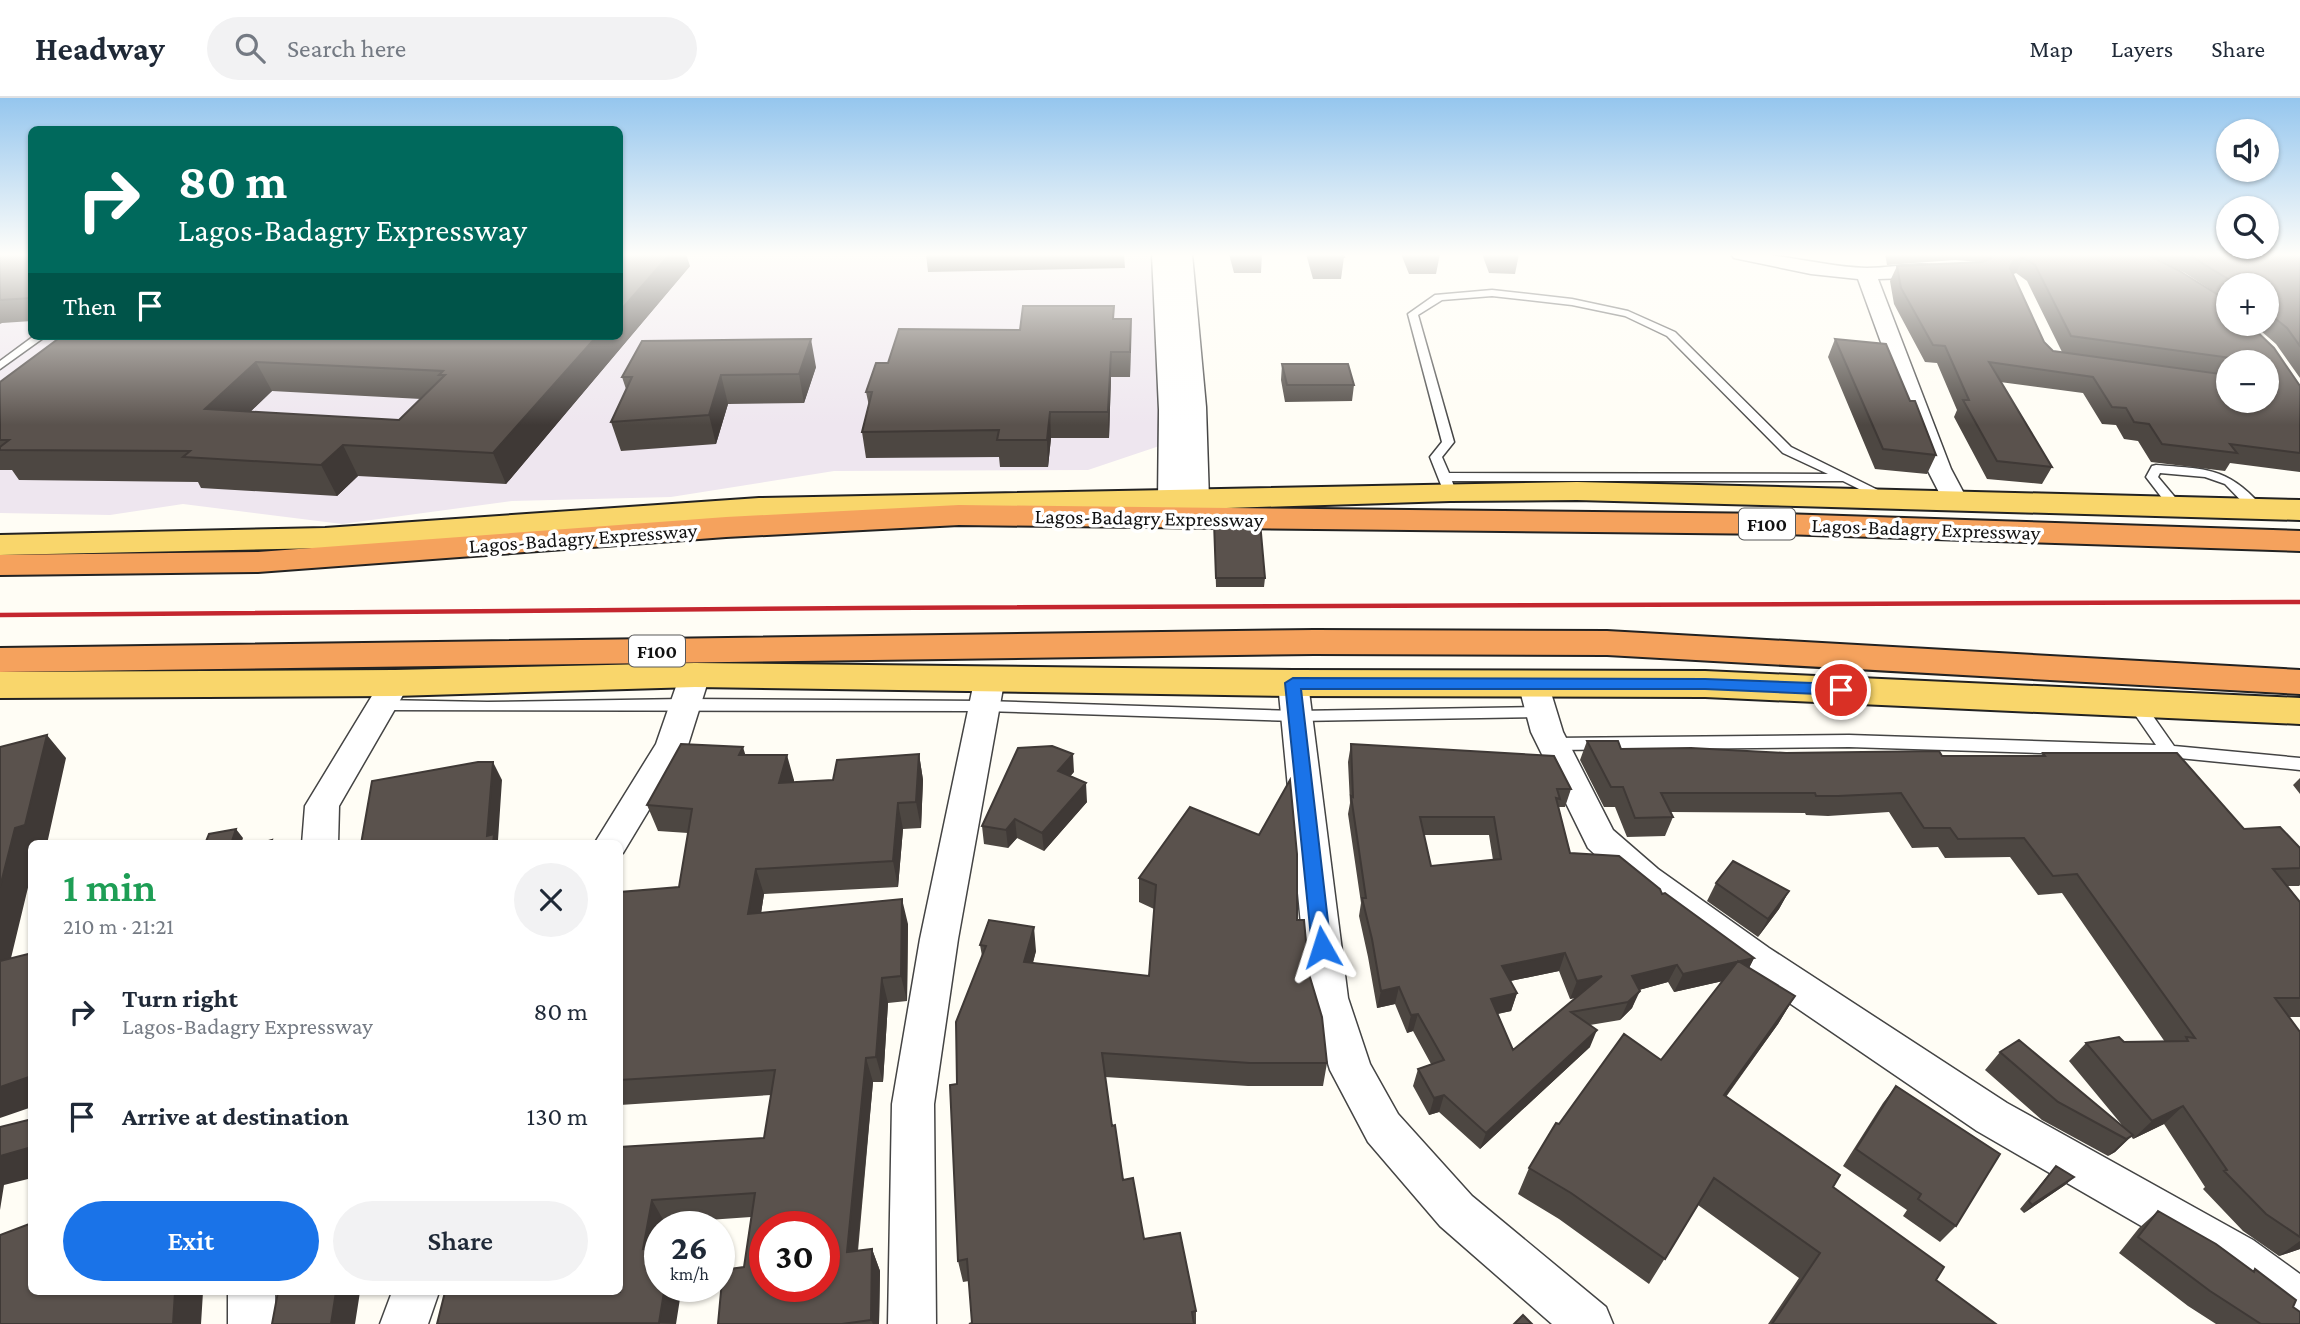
<!DOCTYPE html>
<html lang="en">
<head>
<meta charset="utf-8">
<style>
	:root { --surface:#fff; --page:#f2f2f3; --text:#1f2937; --muted:#747a83; --line:#e0e1e3; --accent:#1a73e8 }
	body { margin:0; font-family:"Crimson Pro",serif; background:var(--page); color:var(--text); height:100vh; display:flex; flex-direction:column; font-size:26px; white-space:nowrap }
	* { box-sizing:border-box; margin:0 }
	p { font-size:23px; color:var(--muted) }
	.icon { flex:none; width:38px; height:38px; fill:none; stroke:currentColor; stroke-width:2; stroke-linecap:round; stroke-linejoin:round }
	.map { position:relative; flex:1; overflow:hidden }
	.panel { position:absolute; left:28px; top:742px; width:595px; height:455px; display:flex; flex-direction:column; background:var(--surface); border-radius:10px; box-shadow:0 2px 5px #0004 }
	.panel>* { flex:none }
	.hud { position:absolute; left:28px; top:28px; width:595px; height:214px; border-radius:10px; box-shadow:0 2px 5px #0004; background:#00695c; color:#fff; overflow:hidden }
	.tools { position:absolute; left:2216px; top:21px; display:grid; gap:14px }
	.tools a { display:grid; place-items:center; width:63px; height:63px; border-radius:50%; background:var(--surface); box-shadow:0 2px 5px #0004; font-size:35px }
	.speed { position:absolute; left:644px; top:1113px; display:flex; gap:14px; font-size:35px; font-weight:700; text-align:center }
	.speed>* { display:grid; place-content:center; width:91px; height:91px; border-radius:50%; background:var(--surface); box-shadow:0 2px 5px #0004; line-height:1 }
	.speed small { font-size:18px; font-weight:400 }
	.speed .limit { border:10px solid #d22; background:#fff; color:#111 }
	.pin { position:absolute; display:grid; place-items:center; width:60px; height:60px; color:#fff; margin:-30px; border:4px solid #fff; border-radius:50%; box-shadow:0 2px 7px #0007 }
	.me { position:absolute; width:77px; margin:-38px; rotate:354deg; stroke-linejoin:round; filter:drop-shadow(0 0 5px #0008) }
	.turn { display:flex; align-items:center; gap:24px; height:147px; padding:0 35px; font-size:32px }
	.turn .icon { width:91px; height:91px; stroke-width:2.5 }
	.turn b { display:block; font-size:49px; line-height:60px }
	.then { display:flex; align-items:center; height:66px; padding:0 35px; background:#0003; gap:14px; font-size:26px }
	.round { display:grid; place-items:center; flex:none; width:74px; height:74px; border-radius:37px; background:var(--page) }
	.summary { display:flex; align-items:center; justify-content:space-between; height:119px; padding:0 35px }
	h1 { font-size:42px; font-weight:600; line-height:52px; color:#1e9e55 }
	.primary-button { display:flex; gap:14px; margin-top:auto; padding:14px 35px }
	.primary-button a { flex:1; height:80px; border-radius:42px; background:var(--accent); color:#fff; font-size:28px; font-weight:600; line-height:80px; text-align:center }
	.primary-button a+a { background:var(--page); color:var(--text) }
	ul { padding:0; list-style:none }
	li { display:flex; align-items:center; gap:21px; height:105px; padding:0 35px }
	li div { flex:1 }
	li b { display:block; font-size:26px }
	li em { font-style:normal }
	header { display:flex; align-items:center; gap:42px; box-sizing:border-box; height:98px; padding:0 35px; background:var(--surface); border-bottom:2px solid var(--line) }
	header strong { font-size:33px }
	nav { display:flex; gap:38px; margin-inline-start:auto; font-size:24px }
	.search { width:490px; height:63px; background:var(--page); display:flex; align-items:center; gap:18px; box-sizing:border-box; padding:0 24px; border-radius:38px; color:var(--muted); font-size:26px }
	.map>svg:first-child { display:block }
	.industrial { fill:#eee6ef }
	.lines { fill:none; stroke-linecap:round; stroke-linejoin:round }
	.lane-casing { stroke:#444; stroke-width:3 }
	.street-casing { stroke:#444; stroke-width:3 }
	.primary-casing { stroke:#222; stroke-width:4 }
	.highway-casing { stroke:#222; stroke-width:4 }
	.lane { fill:#fff; fill-rule:evenodd }
	.street { fill:#fff; fill-rule:evenodd }
	.primary { fill:#f9d66b; fill-rule:evenodd }
	.highway { fill:#f5a25d; fill-rule:evenodd }
	.rail { stroke:#c4262e; stroke-width:4.5 }
	.wall { fill:#4d4742; fill-rule:evenodd }
	.shaded-wall { fill:#3f3936 }
	.building { fill:#5a524d; stroke:#3f3936; stroke-width:2; fill-rule:evenodd }
	.route { fill:#1a73e8; stroke:#114b97; stroke-width:2 }
	.labels { text-anchor:middle; stroke-width:7; stroke-linejoin:round; paint-order:stroke }
	.shield { fill:#fff; stroke:#585858; stroke-width:2 }
	.shield-label { font-size:19px; font-weight:bold; fill:#111 }
	.street-label { font-size:21px; fill:#111; stroke:#fff }
</style>
</head>
<body>
<header>
<strong>Headway</strong>
<div class="search"><svg class="icon" aria-label="search" viewBox="0 0 24 24"><circle cx="10" cy="10" r="6"/><path d="M15 15l6 6"/></svg>Search here</div>
<nav><a>Map</a><a>Layers</a><a>Share</a></nav>
</header>
<div class="map">
<svg width="2300" height="1226" viewBox="0 0 2300 1226">
	<rect width="100%" height="100%" fill="#fffdf5"/>
	<path class="industrial" d="M0,156h31l1,82h588v-82h564l9,93 -4,89 -101,34 -254,1 -163,26 -159,4 -170,23 -159,-20 -73,11 -110,-2z"/>
	<g class="lines">
		<defs>
			<path id="lane" d="M1492,192l80,9 56,12 47,21 116,115 101,50 -6,4 -5,-1 -38,-19h-391l4,11 -6,4 -5,-1 -15,-38 12,-15 -34,-128 27,-19zM1492,198l80,9 53,11 42,20 116,117 45,21 -379,-1 -7,-16 12,-15 -36,-127 24,-15z
				M34,238h12l-46,33v-8z
				M2156,367c50,4 73,2 108,44l-7,4 -5,-1 -27,-28 -20,-7 -45,-4 -2,4 26,31 -7,4 -5,-1 -26,-34 6,-11z
				M2135,600l6,1 33,47 126,12v12l-131,-13 -320,-10 -296,3 -8,-6 8,-6 296,-3 307,10 -29,-42z
				M685,601l299,2 312,10 245,-4 8,5 -8,5 -245,4 -312,-10 -602,-1 -8,-5 8,-5 105,2z"/>
			<path id="street" d="M1152,156h20l9,132 -9,-132h20l14,153 3,93 -4,5 -9,3 -9,-3 -3,-4 -4,5 -9,3 -9,-3 -4,-5 1,-91z
				M1731,156c46,-3 90,13 136,14 25,0 53,-7 77,-1l3,4 -3,4 -7,2 -59,2 73,190 17,32 -4,5 -9,3 -9,-3 -19,-37 -69,-190 -47,-5 -77,-16z
				M695,567l11,3 4,7 -22,70 -65,108 -3,2v-11h-26l62,-100 24,-69 4,-7z
				M990,569l11,3 4,7 -47,262 -24,165 2,220h-48l4,-220 28,-165 55,-262 4,-7z
				M395,575l11,3 4,7 -71,123 -1,38h-36l3,-38 79,-130z
				M1293,575l11,3 4,7 40,315 22,66 28,50 74,82 134,111 7,17h-61l-112,-98 -72,-84 -38,-72 -22,-72 -30,-315 4,-7z
				M1533,575l11,3 4,7 15,49 50,98 45,39 111,79 238,155 246,137 47,34v50l-17,-4 -62,-48 -244,-141 -236,-161 -109,-81 -44,-41 -57,-116 -13,-49 4,-7z
				M228,1194h47l1,32h-48z
				M392,1194h47l-11,32h-48z"/>
			<path id="primary" d="M1577,384l723,18v20l-723,-20 -127,1 -254,8 -437,9 -434,30 -325,7v-20l325,-7 434,-30z
				M695,565l598,7 412,1 595,27v26l-595,-27 -412,-1 -598,-9 -300,9 -395,2v-26l395,-2z"/>
			<path id="highway" d="M959,407l823,9 518,17v20l-518,-17 -823,-9 -233,12 -468,35 -258,3v-20l258,-3 468,-35z
				M1314,532l293,1 693,39v24l-693,-39 -293,-1 -1314,18v-24z"/>
		</defs>
		<use href="#lane" class="lane-casing"/>
		<use href="#street" class="street-casing"/>
		<use href="#primary" class="primary-casing"/>
		<use href="#highway" class="highway-casing"/>
		<use href="#lane" class="lane"/>
		<use href="#street" class="street"/>
		<use href="#primary" class="primary"/>
		<use href="#highway" class="highway"/>
		<path class="rail" d="M0,517l866,-7 1434,-6"/>
	</g>
	<path class="wall" d="M0,156h32v67l-30,2 -2,1z
		M926,156h198l1,14 -197,4z
		M1229,156h33l-1,19h-27z
		M1306,156h37l1,3 -3,22h-28z
		M1401,156h39l-4,20h-27z
		M1482,156h37l-4,20 -26,-1z
		M1885,156h261l154,132v86l-70,-9 -5,8 -74,-9 -13,-21 -14,-2 -8,-14 -14,-1 -19,-31 -83,-11 52,85 -10,17 -55,-5 -33,-62 3,-7 -20,-47 -12,-1 -31,-58 -4,-23 7,-15 82,-4 -24,-2 -68,5zM2016,175l11,8 35,71 -9,-1 -9,-9 -31,-68zM2228,264h38l-38,39z
		M2147,156h153v124l-24,-34 -23,-20h13v-39h-38v16l-43,-28z
		M690,168l-184,218 -148,-8 -21,20 -136,-8 -3,-6 -179,-2 -7,-10h-12v-88zM272,293l149,8 -22,21 -149,-8z
		M1114,208v13h17l-1,58h-19l-2,61h-58l-3,29h-48l-1,-10 -133,1 -4,-26 7,-26 -3,-14 22,-29z
		M1835,241l101,116 -9,19 -52,-5 -47,-112z
		M1282,266l72,21 -2,16 -67,1 -4,-22z
		M816,269l-12,36 -76,1 -12,40 -95,7 -10,-29 15,-33 -4,-12z
		M1214,424l51,56 -1,9h-48z
		M1587,643l34,8 165,4 156,3h99l2,-3 201,76 56,19v37l-1,1h-11l12,16v115h-11l11,15v217l-21,7 -36,-25 -40,-42 2,-2 -41,-63 -31,15 -2,-3 -16,16 -7,4 -66,-36 -57,-50 15,-18 122,73 -53,-64 17,-18 79,-1 -103,-149 -24,2 -28,-38 -65,1 -7,-11 -26,1 -23,-36 -61,4 -22,-1 -1,-2 -135,-1 3,5 -8,19 -38,1 -12,-30h-11l-24,-47z
		M1351,646l220,45 -6,18h-7l12,46 92,41 92,64 -5,10 46,28 -17,28 -52,73 107,90 103,93 60,44h-228l31,-46 -101,-73 -49,79 -90,-65 -41,-25 11,-26 30,-44 102,-64 62,-79 -49,11 -6,-10 -29,8 -7,18 -12,12 -30,5v22l-110,102 -41,-37 -10,3 -16,-29 5,-17 13,-5 -18,-33 -6,2 -12,-29 -18,4 -9,-51 -9,-41 2,-13 -13,-89 2,-11 -2,-41zM1424,737h65l4,25 -62,6zM1559,873l11,28 7,-2 -64,53 -15,-36 13,-3 6,-18 -7,-12z
		M919,656l4,26 -2,48 -18,1 -5,58 -134,7 -3,19 147,11 -1,77 -19,2 -5,79h-10l-15,169 14,-2 8,22 -1,53h-161l26,-57 7,-50 -86,6v4h-5v59l16,38h-239l183,-32v-145l144,-9 7,-43 -151,10v-213l59,-5 9,-54 -30,-2 -11,-26 98,-50 49,25v2l39,-2z
		M1074,674l-4,4 17,26 -43,49 -27,-13 -9,10 -24,-4 -2,-18z
		M2300,680v16l-7,-9z
		M1139,780l158,42 30,143 -4,23h-75l-143,-9 7,49 11,54 21,59 52,72v13h-227l3,-1 -3,-42 -6,1 -5,-21 -1,-177 25,-128 -2,-11 56,6 -3,12 116,13 5,-67 -15,-7z
		M1716,785l73,8 -10,18 -21,28 -51,-36z
		M1896,988l60,140 -16,16 -37,-26 4,-6 -64,-44 40,-63z
		M2056,1068l18,11 -9,8 -41,28 -4,-4 28,-34z
		M2158,1113l94,60 3,-2 38,38 7,17h-84l-28,-18 -69,-53 20,-25z"/>
	<path class="shaded-wall" d="M670,156h16l4,12 -184,218 -13,-31 104,-117h23v-25z
		M2023,160l-7,15 -10,3 7,-15z
		M1131,221v25l-1,33v-25z
		M811,241l5,28 -12,36 -5,-29z
		M1111,254v25l-2,61 -1,-26z
		M256,264l16,29 -50,48 -17,-30z
		M721,277l7,29 -12,40 -7,-29z
		M1050,314l1,26 -3,29 -1,-27z
		M343,347l15,31 -21,20 -16,-31z
		M47,637l19,23 -19,86h-15v27l-27,112 -5,1v-97l15,-59z
		M743,649l8,26 -12,-18z
		M919,656l4,26 -2,48 -5,-26z
		M1073,656l1,18 -15,17 -1,-18z
		M787,657l7,25 -7,29 -8,-26z
		M493,664l9,18 -4,60 1,4h-8l-4,-8z
		M1086,685l1,19 -43,49 -2,-18z
		M898,705l5,26 -5,58 -5,-26z
		M1015,721l2,19 -9,10 -2,-18z
		M236,731l7,9 -2,6h-10z
		M756,771l8,25 -7,45 -9,-25z
		M1789,793l-10,18 -21,28 10,-18z
		M902,801l6,25 -1,77 -6,-25z
		M1034,829l2,24 -10,35 -2,-24z
		M1565,855l-6,18 -63,13 6,-18z
		M1754,860l-9,18 -71,16 9,-18z
		M1677,867l-9,17 -44,12 8,-18z
		M1602,878l-7,18 -25,5 7,-18z
		M882,880l6,25 -5,79 -7,-25z
		M1399,889l-4,17 -18,4 4,-17z
		M1640,893l-8,17 -12,12 8,-18z
		M1517,895l-6,18 -25,5 5,-17z
		M1795,898l-17,28 -71,98 17,-27z
		M1418,916l-5,17 -6,2 4,-18z
		M1597,932l-7,17 -110,102 6,-16z
		M866,960l7,24 -18,192 -8,-22z
		M32,978v31l-32,11v-31z
		M1444,997l-5,17 -10,3 5,-17z
		M2183,1008l-19,18 -31,15 19,-18z
		M2133,1037l-18,17 -7,4 18,-17z
		M32,1049v31l-28,7 -4,25v-54z
		M2074,1079l-9,8 -41,28 8,-8z
		M652,1102l13,23v4h-5v28l-17,-6z
		M2300,1143v8l-21,7z
		M872,1151l8,22 -1,53h-6l-2,-4z
		M665,1188h17l-6,38 -17,-1z
		M175,1194h28l-2,32h-28z
		M336,1194h24l-5,32h-24z"/>
	<path class="building" d="M0,156h32v44l-32,2z
		M620,156h50l-50,57z
		M1314,156h29l1,3h-29z
		M1993,156h153l32,16 50,31v23h21l25,24 26,38v67l-70,-9 7,9 -75,-9 -13,-20 -15,-2 -8,-14 -14,-1 -19,-30 -104,-15 63,105 -55,-6 -34,-61h6l-24,-54 -12,-1 -32,-57 -4,-22 85,-4 8,-3zM2023,160l12,7 36,71 168,23v3h27v39h-38v-26l-175,-24 -9,-9 -34,-74 3,-7z
		M2187,156h113v92l-13,-18 -21,-17v-26h-28z
		M1023,208h91l-1,13h18l-1,33h-19l-3,60h-58l-3,28h-50l2,-10 -137,2 10,-40h-6l10,-29h12l11,-34 121,1z
		M62,238h535l-104,117 -150,-8 -22,20 -138,-8 7,-6 -190,-1v-3l9,-7h-9v-58zM256,264l187,9 -4,4h6l-46,45 -194,-11z
		M811,241l-12,35 -78,1 -12,40 -98,7 21,-45h-10l20,-36z
		M1835,241l51,5 24,57h5l21,54 -53,-6z
		M1282,266h66l6,21h-67z
		M1214,424h46l5,56h-49z
		M47,637l-22,90 -10,3 -15,59v-140z
		M1587,643h31l3,8 70,-1 95,5 153,-2 3,5h103l-2,-3h134l67,76 36,-2 20,21v20l-27,1 27,33v96h-25l25,34v205l-34,-23 -42,-43 3,-1 -44,-64 -31,15 -66,-78 33,-6 5,5 64,-1 -2,-4 9,1 -118,-164 -24,2 -29,-38 -66,1 -8,-11h-26l-23,-35 -63,3h-22l-1,-3h-154l12,24 -38,1 -12,-31h-12z
		M681,646l62,3 -4,8h48l-8,28 54,-3 4,-20 82,-6 -3,48 -18,1 -5,58 -137,8 -8,45 154,-15 -1,77 -19,2 -6,79 -10,1 -19,194 25,-3 -1,71 -29,4h-124l5,-54 21,-3 11,-74 -103,7 -9,49 17,-2v39h5l-6,37 -222,1 8,-32h175v-145l144,-9 11,-68 -155,10v-188l59,-5 13,-78 -45,-4zM765,1129h59v59h-59z
		M1351,646l203,12 17,33h-14l3,10 -4,-1 14,55 49,3 41,33 2,5 3,-1 89,65 -71,16 -6,-9 -45,11 8,15 -12,11 -57,10 26,18 -111,103 -42,-38 -10,3 -16,-29 26,-9 -26,-46 -7,1 -12,-28 -18,4 -9,-52 -10,-41h4l-15,-102 2,1zM1420,719h74l7,42 -70,7zM1565,855l12,28 25,-5 -89,74 -22,-51 26,-6 -15,-27z
		M1052,648l21,8 -15,17 28,12 -44,50 -27,-14 -9,11 -24,-4 36,-78z
		M478,664h15l-6,74 7,-2 -1,10h-132l11,-63z
		M1290,682l7,74v66h7l5,54 13,43 5,46h-77l-148,-10 10,73 3,-1 8,55 10,-2 11,61 36,-6 16,78 -4,1 2,12h-225l3,-1 -5,-64 -9,2 -8,-176 7,-1 -1,-62 30,-76 -6,-1 9,-25 45,7 -10,35 125,14 7,-91 -17,-7 51,-71 69,28z
		M236,731l-5,15h-26l4,-10z
		M272,742l-1,4h-13z
		M1733,763l56,30 -21,28 -52,-36z
		M32,855v123l-32,11v-126z
		M1738,863l57,35 -71,99 116,80 -7,12 111,80 -8,13 60,44h-224l48,-71 -106,-75 -49,81 -94,-66 -42,-25 27,-45 3,1 65,-90 37,26z
		M2019,942l114,95 -7,4 -68,-37 -58,-50z
		M1896,988l104,68 -44,72 -38,-27 3,-5 -65,-45z
		M32,1021v28l-32,9v-29z
		M2056,1068l18,11 -42,28 -3,-4z
		M2158,1113l58,33 38,28 1,-3 41,31 -3,7 7,5v12h-39l-51,-33 -72,-54z
		M32,1125v69h143l-2,32h-173v-89z
		M278,1194h58l-5,32h-59z
		M1523,1217l9,9h-18z"/>
	<linearGradient id="sky" x2="0" y2="1"><stop stop-color="#95c6ee"/><stop offset="0.48" stop-color="#fffefa"/><stop offset="1" stop-color="#fffefa" stop-opacity="0"/></linearGradient>
	<rect width="2300" height="327" fill="url(#sky)"/>
	<path class="route" d="M1293,580l412,1 136,5 8,6 -8,5 -136,-6h-404l30,258 -2,5 -7,2 -7,-2 -3,-5 -27,-264z"/>
	<g class="labels">
		<g class="shield">
			<rect x="1739" y="410.5" width="56" height="31" rx="5"/>
			<rect x="629" y="537.5" width="56" height="31" rx="5"/>
		</g>
		<g class="shield-label">
			<text x="1767" y="433">F100</text>
			<text x="657" y="560">F100</text>
		</g>
		<g class="street-label">
			<text transform="translate(1149 420) rotate(1)" y="7">Lagos-Badagry Expressway</text>
			<text transform="translate(1926 431) rotate(2)" y="7">Lagos-Badagry Expressway</text>
			<text transform="translate(583 440) rotate(-4)" y="7">Lagos-Badagry Expressway</text>
		</g>
	</g>
</svg>
<div class="tools">
<a><svg class="icon" aria-label="sound" viewBox="0 0 24 24"><path d="M4 9h4l5-4v14l-5-4H4zM17 9q2 3 0 6"/></svg></a>
<a><svg class="icon" aria-label="search" viewBox="0 0 24 24"><circle cx="10" cy="10" r="6"/><path d="M15 15l6 6"/></svg></a>
<a>+</a>
<a>−</a>
</div>
<div class="speed"><div>26<small>km/h</small></div><div class="limit">30</div></div>
<div class="pin" style="left:1841px;top:592px;background:#d93025"><svg class="icon" aria-label="arrive" viewBox="0 0 24 24"><path d="M6 21V4h12l-3 4 3 4H6"/></svg></div>
<svg class="me" style="left:1322px;top:849px" viewBox="-20 -20 40 40"><path d="M0-17L14 15 0 8-14 15z" fill="#1a73e8" stroke="#fff" stroke-width="4"/></svg>
<div class="hud">
<div class="turn"><svg class="icon" aria-label="right" viewBox="0 0 24 24"><path d="M7 20v-9h11M14 6l5 5-5 5"/></svg><div><b>80 m</b>Lagos-Badagry Expressway</div></div>
<div class="then">Then<svg class="icon" aria-label="arrive" viewBox="0 0 24 24"><path d="M6 21V4h12l-3 4 3 4H6"/></svg></div>
</div>
<section class="panel">
<div class="summary"><div><h1>1 min</h1><p>210 m · 21:21</p></div><a class="round"><svg class="icon" aria-label="close" viewBox="0 0 24 24"><path d="M6 6l12 12M18 6L6 18"/></svg></a></div>
<ul>
<li><svg class="icon" aria-label="right" viewBox="0 0 24 24"><path d="M7 20v-9h11M14 6l5 5-5 5"/></svg><div><b>Turn right</b><p>Lagos-Badagry Expressway</p></div><em>80 m</em></li>
<li><svg class="icon" aria-label="arrive" viewBox="0 0 24 24"><path d="M6 21V4h12l-3 4 3 4H6"/></svg><div><b>Arrive at destination</b></div><em>130 m</em></li>
</ul>
<div class="primary-button"><a>Exit</a><a>Share</a></div>
</section>
</div>
</body>
</html>
